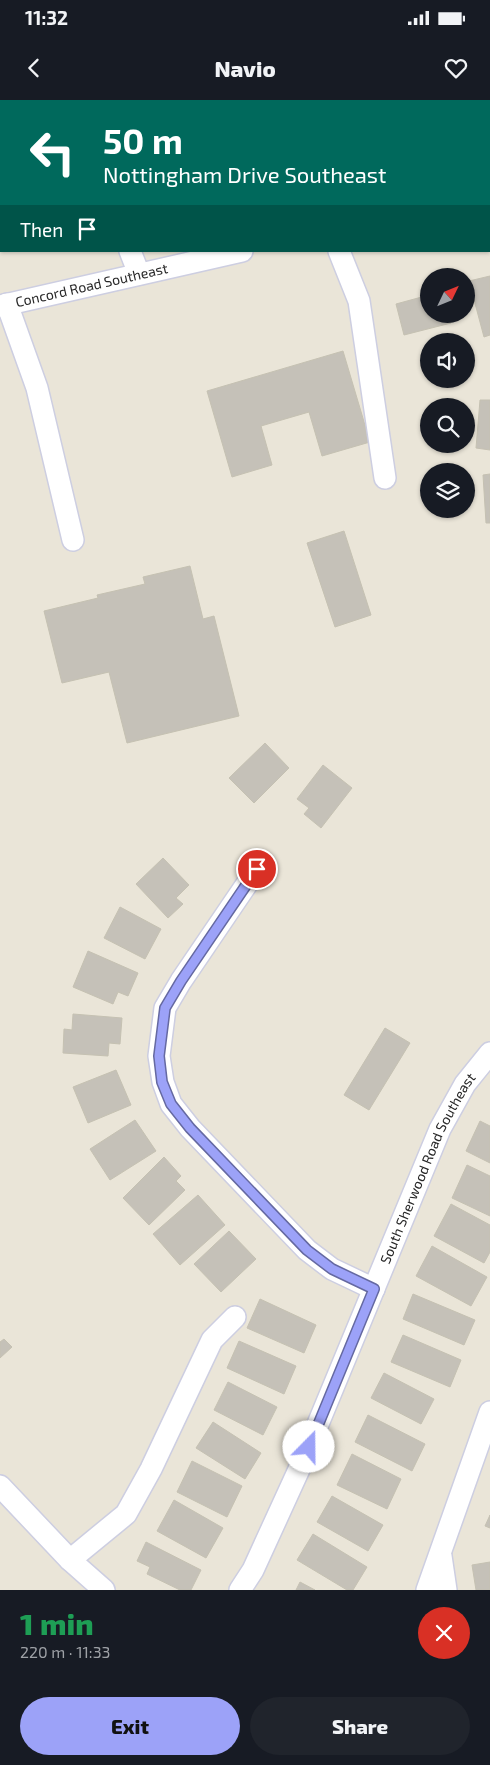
<!DOCTYPE html>
<html lang="en">
<head>
<meta charset="utf-8">
<style>
	:root { --surface:#171b24; --page:#20242c; --text:#f1f3f6; --muted:#9ea1a6; --accent:#9ca2f8 }
	body { margin:0; font-family:"Exo 2",sans-serif; background:var(--page); color:var(--text); height:100vh; display:flex; flex-direction:column; font-size:19px; white-space:nowrap }
	* { box-sizing:border-box; margin:0 }
	p { font-size:16px; color:var(--muted) }
	.icon { flex:none; width:28px; height:28px; fill:none; stroke:currentColor; stroke-width:2; stroke-linecap:round; stroke-linejoin:round }
	.map { position:relative; height:1490px; overflow:hidden }
	.details { display:flex; flex-direction:column; background:var(--surface); flex:1 }
	.details>* { flex:none }
	.banner { position:absolute; left:0px; top:0px; width:490px; height:152px; box-shadow:0 1px 4px #0004; background:#00695c; color:#fff; overflow:hidden }
	.needle { width:32px; rotate:47deg }
	.fabs { position:absolute; left:420px; top:168px; display:grid; gap:10px }
	.fabs a { display:grid; place-items:center; width:55px; height:55px; border-radius:50%; background:var(--surface); box-shadow:0 1px 4px #0004; font-size:25px }
	.pin { position:absolute; display:grid; place-items:center; width:42px; height:42px; color:#fff; margin:-21px; border:2px solid #fff; border-radius:50%; box-shadow:0 1px 5px #0007 }
	.me { position:absolute; width:55px; margin:-28px; rotate:22deg; stroke-linejoin:round; filter:drop-shadow(0 0 4px #0008) }
	.turn { display:flex; align-items:center; gap:18px; height:105px; padding:0 20px; font-size:22px }
	.turn .icon { width:65px; height:65px; stroke-width:2.5 }
	.turn b { display:block; font-size:35px; line-height:42px }
	.then { display:flex; align-items:center; height:48px; padding:0 20px; background:#0003; gap:10px; font-size:19px }
	.round { display:grid; place-items:center; flex:none; width:52px; height:52px; border-radius:26px; background:var(--page) }
	.head { display:flex; align-items:center; justify-content:space-between; height:85px; padding:0 20px }
	h1 { font-size:30px; font-weight:800; line-height:38px; color:#1e9e55 }
	.action { display:flex; gap:10px; margin-top:auto; padding:10px 20px }
	.action a { flex:1; height:58px; border-radius:30px; background:var(--accent); color:#111; font-size:20px; font-weight:800; line-height:58px; text-align:center }
	.action a+a { background:var(--page); color:var(--text) }
	.status { display:flex; justify-content:space-between; align-items:center; height:35px; padding:0 25px; background:var(--surface); direction:ltr }
	.status svg { height:14px; fill:currentColor }
	header { display:flex; justify-content:space-between; align-items:center; height:65px; padding:0 20px; background:var(--surface); font-size:22px; font-weight:800 }
	.map>svg:first-child { display:block }
	.building { fill:#c5c1b8; stroke:#c5c1b2 }
	.lines { fill:none; stroke-linecap:round; stroke-linejoin:round }
	.minor-casing { stroke:#cdcee1; stroke-width:24 }
	.minor { stroke:#fff; stroke-width:21 }
	.route-casing { stroke:#6569a1; stroke-width:12 }
	.route { stroke:#9ca2f8; stroke-width:9 }
	.labels { text-anchor:middle; stroke-width:4; stroke-linejoin:round; paint-order:stroke }
	.street-label { font-size:14px; fill:#272727; stroke:#fff }
</style>
</head>
<body>
<div class="status"><b>11:32</b><svg viewBox="0 0 49 12"><path d="M0 12V9h3v3zM5 12V6h3v6zM10 12V3h3v9zM15 12V0h3v12zM26 1h20v11H26zM47 4h2v5h-2z"/></svg></div>
<header><svg class="icon" aria-label="back" viewBox="0 0 24 24"><path d="M15 5l-7 7 7 7"/></svg>Navio<svg class="icon" aria-label="heart" viewBox="0 0 24 24"><path d="M12 20l-8-8c-3-5 5-10 8-4 3-6 11-1 8 4z"/></svg></header>
<div class="map">
<svg width="490" height="1490" viewBox="0 0 490 1490">
	<rect width="100%" height="100%" fill="#eae5d8"/>
	<path class="building" d="M1,26v73h-1v-72z
		M490,176v59l-6,2 -15,-56z
		M429,195v19h20l2,9 -47,12 -8,-31z
		M343,251l27,91 -48,14 -13,-44 -48,14 11,39 -40,12 -25,-86z
		M480,300h10v50l-14,-2z
		M490,374v49h-4l-3,-48z
		M344,431l27,84 -36,12 -28,-84z
		M190,466l13,53 11,-3 25,100 -112,27 -18,-71 -47,11 -18,-72 54,-13 -1,-3 48,-11 -2,-7z
		M265,643l24,25 -35,35 -25,-25z
		M323,665l29,23 -31,40 -17,-14 5,-6 -12,-9z
		M163,758l26,27 -13,13 7,6 -15,14 -32,-34z
		M120,807l41,22 -16,30 -41,-21z
		M88,851l50,22 -10,23 -10,-4 -5,12 -40,-17z
		M73,914l49,4 -2,26 -11,-1 -1,13 -45,-3 1,-24 8,1z
		M385,928l25,15 -41,67 -25,-15z
		M116,970l15,35 -43,18 -15,-36z
		M135,1020l21,31 -46,29 -20,-31z
		M480,1021l10,5v37l-24,-12z
		M164,1057l17,19 -5,5 9,9 -36,35 -26,-27z
		M467,1065l23,11v40l-38,-18z
		M198,1095l27,30 -45,40 -27,-31z
		M451,1104l39,21v27l-6,11 -50,-27z
		M229,1131l27,28 -35,33 -27,-28z
		M432,1146l55,31 -16,29 -55,-30z
		M413,1194l62,26 -11,25 -61,-26z
		M260,1199l56,26 -12,28 -57,-25z
		M403,1235l58,25 -11,27 -59,-25z
		M4,1239l8,8 -12,11v-16z
		M239,1241l57,25 -12,28 -57,-26z
		M384,1273l50,26 -13,25 -50,-26z
		M228,1282l49,25 -14,28 -49,-25z
		M368,1315l57,29 -13,27 -57,-29z
		M213,1322l48,31 -16,26 -49,-31z
		M352,1354l49,25 -14,30 -50,-24z
		M192,1361l50,25 -15,31 -50,-25z
		M332,1396l51,29 -15,26 -51,-29z
		M174,1400l49,28 -17,30 -49,-27z
		M490,1415v13l-5,-2z
		M313,1434l54,33 -14,23h-6l-50,-30z
		M146,1442l55,28 -10,20h-11l-33,-16 3,-7 -13,-6z
		M490,1462v28h-14l-4,-25z
		M300,1482l15,8h-19z"/>
	<g class="lines">
		<defs>
			<g id="minor">
				<path d="M294,0v1"/>
				<path d="M489,103h1"/>
				<path d="M130,151l9,23"/>
				<path d="M339,151l20,50 26,177"/>
				<path d="M7,204l30,84 36,152"/>
				<path id="s1" d="M0,206l242,-55"/>
				<path d="M257,769l-76,112 -16,27 -6,48 4,26 8,22 19,24 117,122 25,19 42,20"/>
				<path d="M0,1386l70,74 34,30"/>
				<path d="M441,1456l5,34"/>
				<path d="M70,1460l56,-46 25,-45 61,-129 23,-23"/>
				<path id="s2" d="M240,1490l13,-20 48,-105 139,-336 25,-45 25,-31"/>
				<path d="M427,1490l63,-178"/>
			</g>
		</defs>
		<use href="#minor" class="minor-casing"/>
		<use href="#minor" class="minor"/>
	</g>
	<g class="lines">
		<defs>
			<path id="route" d="M257,769l-76,112 -16,27 -6,48 3,26 9,22 19,24 117,122 25,19 42,20 -65,158"/>
		</defs>
		<use href="#route" class="route-casing"/>
		<use href="#route" class="route"/>
	</g>
	<g class="labels">
		<g class="street-label">
			<text dy="5" stroke="none"><textPath href="#s1" startOffset="94">Concord Road Southeast</textPath></text>
			<text dy="5" stroke="none"><textPath href="#s2" startOffset="462">South Sherwood Road Southeast</textPath></text>
		</g>
	</g>
</svg>
<div class="fabs">
<a><svg class="needle" viewBox="-14 -14 28 28"><path d="M0-13l5 13h-10z" fill="#e53935"/><path d="M0 13l5-13h-10z" fill="#9ea1a6"/></svg></a>
<a><svg class="icon" aria-label="sound" viewBox="0 0 24 24"><path d="M4 9h4l5-4v14l-5-4H4zM17 9q2 3 0 6"/></svg></a>
<a><svg class="icon" aria-label="search" viewBox="0 0 24 24"><circle cx="10" cy="10" r="6"/><path d="M15 15l6 6"/></svg></a>
<a><svg class="icon" aria-label="layers" viewBox="0 0 24 24"><path d="M12 4l9 5-9 5-9-5zM3 14l9 5 9-5"/></svg></a>
</div>
<div class="pin" style="left:257px;top:769px;background:#d93025"><svg class="icon" aria-label="arrive" viewBox="0 0 24 24"><path d="M6 21V4h12l-3 4 3 4H6"/></svg></div>
<svg class="me" style="left:309px;top:1347px" viewBox="-20 -20 40 40"><circle r="19" fill="#fff"/><path d="M0-13L10 11 0 6-10 11z" fill="#9ca2f8"/></svg>
<div class="banner">
<div class="turn"><svg class="icon" aria-label="left" viewBox="0 0 24 24"><path d="M17 20v-9H6M10 6l-5 5 5 5"/></svg><div><b>50 m</b>Nottingham Drive Southeast</div></div>
<div class="then">Then<svg class="icon" aria-label="arrive" viewBox="0 0 24 24"><path d="M6 21V4h12l-3 4 3 4H6"/></svg></div>
</div>
</div>
<section class="details">
<div class="head"><div><h1>1 min</h1><p>220 m · 11:33</p></div><a class="round" style="background:#d93025;color:#fff"><svg class="icon" aria-label="close" viewBox="0 0 24 24"><path d="M6 6l12 12M18 6L6 18"/></svg></a></div>
<div class="action"><a>Exit</a><a>Share</a></div>
</section>
</body>
</html>
